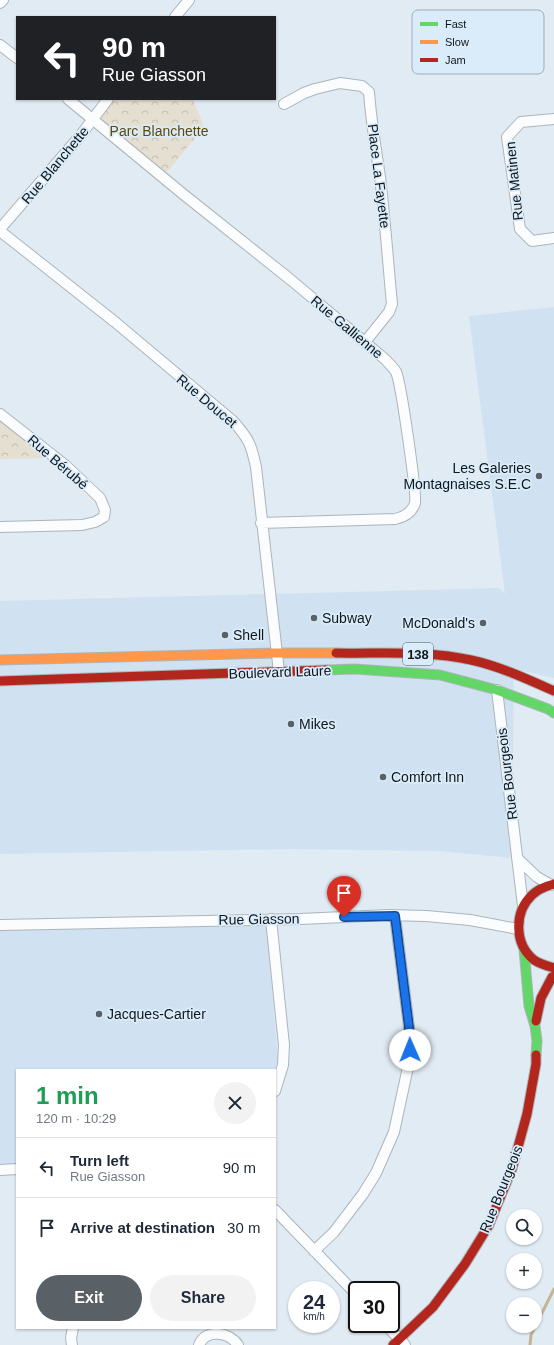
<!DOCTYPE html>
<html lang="en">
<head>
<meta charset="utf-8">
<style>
	:root { --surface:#fff; --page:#f2f2f3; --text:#1f2937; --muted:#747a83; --line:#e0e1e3; --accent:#596166 }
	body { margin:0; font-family:Helvetica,sans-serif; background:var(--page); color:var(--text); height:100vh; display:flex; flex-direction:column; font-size:15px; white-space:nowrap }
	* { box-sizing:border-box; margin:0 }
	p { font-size:13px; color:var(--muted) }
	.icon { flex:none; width:22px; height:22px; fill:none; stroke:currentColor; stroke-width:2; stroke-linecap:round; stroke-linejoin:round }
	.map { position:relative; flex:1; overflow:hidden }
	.drawer { position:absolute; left:16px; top:1069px; width:260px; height:260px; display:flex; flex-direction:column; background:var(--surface); border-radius:0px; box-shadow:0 1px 3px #0004 }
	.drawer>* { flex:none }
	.guide { position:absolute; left:16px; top:16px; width:260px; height:84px; border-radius:0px; box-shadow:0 1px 3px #0004; background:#202124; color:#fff; overflow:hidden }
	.tools { position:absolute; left:506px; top:1209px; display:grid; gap:8px }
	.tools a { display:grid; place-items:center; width:36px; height:36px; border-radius:50%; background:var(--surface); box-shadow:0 1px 3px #0004; font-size:20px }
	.speed { position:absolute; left:288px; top:1281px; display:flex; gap:8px; font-size:20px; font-weight:700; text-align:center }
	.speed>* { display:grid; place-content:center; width:52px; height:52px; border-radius:50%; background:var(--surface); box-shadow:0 1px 3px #0004; line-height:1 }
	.speed small { font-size:10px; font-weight:400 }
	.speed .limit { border:2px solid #111; border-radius:6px; background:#fff; color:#111 }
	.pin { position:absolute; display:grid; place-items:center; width:34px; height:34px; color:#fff; margin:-41px -17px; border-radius:50% 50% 50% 0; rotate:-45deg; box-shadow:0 0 4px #0007 }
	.pin .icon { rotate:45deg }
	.me { position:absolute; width:44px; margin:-22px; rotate:359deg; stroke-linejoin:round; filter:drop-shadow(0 0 3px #0008) }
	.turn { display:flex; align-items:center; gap:14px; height:84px; padding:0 20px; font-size:18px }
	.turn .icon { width:52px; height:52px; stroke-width:2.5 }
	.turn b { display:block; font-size:28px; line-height:34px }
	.round { display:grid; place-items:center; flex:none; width:42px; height:42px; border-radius:21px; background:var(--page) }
	.head { display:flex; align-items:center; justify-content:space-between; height:68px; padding:0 20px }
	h1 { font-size:24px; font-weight:700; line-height:30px; color:#1e9e55 }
	.primary-button { display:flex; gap:8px; margin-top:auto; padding:8px 20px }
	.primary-button a { flex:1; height:46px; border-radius:24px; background:var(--accent); color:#fff; font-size:16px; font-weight:700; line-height:46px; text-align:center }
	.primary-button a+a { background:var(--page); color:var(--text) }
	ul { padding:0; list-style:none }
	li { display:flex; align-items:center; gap:12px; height:60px; padding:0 20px; border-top:1px solid var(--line) }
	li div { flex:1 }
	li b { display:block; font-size:15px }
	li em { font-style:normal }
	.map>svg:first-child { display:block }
	.built { fill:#d0e2f1 }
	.park { fill:url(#park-crowns) }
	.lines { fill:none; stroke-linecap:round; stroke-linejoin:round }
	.stream { stroke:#c3b494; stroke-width:3 }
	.street-casing { stroke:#adb5ba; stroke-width:12 }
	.fast-casing { stroke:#adb5ba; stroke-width:11 }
	.slow-casing { stroke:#adb5ba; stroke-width:11 }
	.jam-casing { stroke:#adb5ba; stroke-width:11 }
	.street { stroke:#fafcfd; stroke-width:10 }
	.fast { stroke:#63d668; stroke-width:9 }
	.slow { stroke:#ff974d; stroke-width:9 }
	.jam { stroke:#b3261e; stroke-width:9 }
	.route-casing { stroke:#114b97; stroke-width:10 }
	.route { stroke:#1a73e8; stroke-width:7 }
	.poi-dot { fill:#596166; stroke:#daecfa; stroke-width:1.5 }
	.labels { text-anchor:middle; stroke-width:3.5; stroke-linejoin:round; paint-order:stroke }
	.shield { fill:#daecfa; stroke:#4d565d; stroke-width:1 }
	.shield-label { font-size:13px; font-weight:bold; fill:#10161a }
	.park-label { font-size:14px; fill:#614708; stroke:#daecfa }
	.street-label { font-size:14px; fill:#10161a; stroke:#daecfa }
	.poi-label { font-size:14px; fill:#10161a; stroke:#daecfa; text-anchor:start }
	.key { fill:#daecfa; stroke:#9dacb7; stroke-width:1 }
	.key-label { font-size:11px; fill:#10161a }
</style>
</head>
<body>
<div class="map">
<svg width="554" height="1345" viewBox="0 0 554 1345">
	<defs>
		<pattern id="park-crowns" width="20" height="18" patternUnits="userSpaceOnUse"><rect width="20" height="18" fill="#e4dfd1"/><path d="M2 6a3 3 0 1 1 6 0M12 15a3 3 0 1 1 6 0" fill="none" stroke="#c3bfb3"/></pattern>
	</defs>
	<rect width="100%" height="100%" fill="#e1ebf3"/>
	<path class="built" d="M554,307v371l-40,-9 -2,189 -73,-7 -147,-2 -292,5v-253l499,-13 6,6 -36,-278z
		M267,925l11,135 -3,10h-258v95h-17v-236z"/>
	<path class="park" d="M106,99h87l11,28 -41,50 -72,-60z
		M0,415l53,43 -53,1z"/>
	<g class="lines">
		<path class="stream" d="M530,1345l1,-10 23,-46"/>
		<defs>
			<path id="street" d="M0,3l3,-3
				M175,17l14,-17
				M0,45l17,13
				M68,99l115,95 108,86 95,80c3,4 8,8 10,12 5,10 21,123 19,131 -3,10 -11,14 -20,16l-134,4
				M284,104l20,-11 11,-4 25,-6 22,3 7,6c2,29 7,57 11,85 5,42 8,85 12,127l-3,8 -24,30
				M554,119l-33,3 -14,15 13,92 12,12 22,-3
				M0,229l80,-93 28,-37
				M0,231l115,91 118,99c16,18 18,23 23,46l23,205
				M0,414l65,51 35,33 5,12 -1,7 -9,5 -13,3 -82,2
				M497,690l26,216
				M517,858l20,19 14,8
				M271,919l13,126 -1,20 -8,26
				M0,925l300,-6 88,-4 38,1 44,4 48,9
				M0,1170l17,-1
				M275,1210l82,85
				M314,1251l20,-19 29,-38 13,-21 18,-41 14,-65 2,-17 -1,-23 -14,-111
				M385,1324l20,21
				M72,1345l-1,-7 2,-10
				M199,1345c7,-17 30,-13 39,0"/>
			<path id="fast" d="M326,670l29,-1 85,6 57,15 51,19 6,4
				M524,949l5,57 6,20 2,15 -1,14"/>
			<path id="slow" d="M0,660l276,-7h60"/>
			<path id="jam" d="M336,653c44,1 91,-3 135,7 28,6 56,19 83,31
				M0,681l326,-11
				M554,884c-8,2 -16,5 -22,11 -18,17 -18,49 2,65 6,4 13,6 20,8
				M536,1021l5,-23 11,-21 2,-1
				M393,1345l40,-38 32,-43 24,-39 23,-56 15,-55 9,-50v-9"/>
		</defs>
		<use href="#street" class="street-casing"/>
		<use href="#fast" class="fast-casing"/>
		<use href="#slow" class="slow-casing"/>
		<use href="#jam" class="jam-casing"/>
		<use href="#street" class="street"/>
		<use href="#fast" class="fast"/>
		<use href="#slow" class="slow"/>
		<use href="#jam" class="jam"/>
	</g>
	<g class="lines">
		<defs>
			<path id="route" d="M344,917l51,-1 14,111 1,23"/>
		</defs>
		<use href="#route" class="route-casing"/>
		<use href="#route" class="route"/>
	</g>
	<g class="poi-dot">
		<circle cx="539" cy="476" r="4"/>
		<circle cx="314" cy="618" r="4"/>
		<circle cx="483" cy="623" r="4"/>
		<circle cx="225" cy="635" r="4"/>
		<circle cx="291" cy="724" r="4"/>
		<circle cx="383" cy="777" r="4"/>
		<circle cx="99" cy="1014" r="4"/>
	</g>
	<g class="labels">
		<rect class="shield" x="403" y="643" width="30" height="22" rx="3"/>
		<g class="shield-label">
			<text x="418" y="659">138</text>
		</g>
		<g class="park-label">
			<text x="159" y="136">Parc Blanchette</text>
		</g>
		<g class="street-label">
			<text transform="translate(55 165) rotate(-50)" y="5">Rue Blanchette</text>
			<text transform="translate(379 176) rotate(83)" y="5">Place La Fayette</text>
			<text transform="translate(514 181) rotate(-96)" y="5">Rue Matinen</text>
			<text transform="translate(347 327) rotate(40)" y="5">Rue Gallienne</text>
			<text transform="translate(207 401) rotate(40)" y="5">Rue Doucet</text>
			<text transform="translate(58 462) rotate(41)" y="5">Rue Bérubé</text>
			<text transform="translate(280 672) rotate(-2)" y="5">Boulevard Laure</text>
			<text transform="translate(507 774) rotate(-97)" y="5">Rue Bourgeois</text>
			<text transform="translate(259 919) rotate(-1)" y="5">Rue Giasson</text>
			<text transform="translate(501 1189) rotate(-68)" y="5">Rue Bourgeois</text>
		</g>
		<g class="poi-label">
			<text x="531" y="473" text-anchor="end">Les Galeries<tspan x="531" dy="16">Montagnaises S.E.C</tspan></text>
			<text x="322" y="623">Subway</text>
			<text x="475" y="628" text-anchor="end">McDonald's</text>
			<text x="233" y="640">Shell</text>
			<text x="299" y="729">Mikes</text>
			<text x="391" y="782">Comfort Inn</text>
			<text x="107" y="1019">Jacques-Cartier</text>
		</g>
	</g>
	<rect x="412" y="10" width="132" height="64" rx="6" class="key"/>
	<rect x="420" y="22" width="18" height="4" fill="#63d668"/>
	<rect x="420" y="40" width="18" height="4" fill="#ff974d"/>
	<rect x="420" y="58" width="18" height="4" fill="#b3261e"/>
	<g class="key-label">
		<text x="445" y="28">Fast</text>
		<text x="445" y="46">Slow</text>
		<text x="445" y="64">Jam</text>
	</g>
</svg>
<div class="tools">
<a><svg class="icon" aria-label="search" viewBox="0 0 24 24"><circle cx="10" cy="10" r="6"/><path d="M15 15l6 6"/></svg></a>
<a>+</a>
<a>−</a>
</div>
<div class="speed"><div>24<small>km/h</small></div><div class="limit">30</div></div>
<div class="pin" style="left:344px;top:917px;background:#d93025"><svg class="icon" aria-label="arrive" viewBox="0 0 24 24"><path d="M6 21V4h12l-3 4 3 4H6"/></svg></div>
<svg class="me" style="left:410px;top:1050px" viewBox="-20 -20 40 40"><circle r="19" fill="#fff"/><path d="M0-13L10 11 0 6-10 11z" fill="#1a73e8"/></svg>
<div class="guide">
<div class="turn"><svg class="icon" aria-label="left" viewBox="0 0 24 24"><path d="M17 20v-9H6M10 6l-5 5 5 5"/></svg><div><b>90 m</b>Rue Giasson</div></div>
</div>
<section class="drawer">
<div class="head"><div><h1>1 min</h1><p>120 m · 10:29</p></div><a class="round"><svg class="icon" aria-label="close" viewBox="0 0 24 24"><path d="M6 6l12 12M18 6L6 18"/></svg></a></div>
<ul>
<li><svg class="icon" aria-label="left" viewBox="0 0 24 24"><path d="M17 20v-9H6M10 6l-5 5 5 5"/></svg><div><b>Turn left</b><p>Rue Giasson</p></div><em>90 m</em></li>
<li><svg class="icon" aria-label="arrive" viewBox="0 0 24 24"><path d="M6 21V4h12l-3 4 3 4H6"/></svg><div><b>Arrive at destination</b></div><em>30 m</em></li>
</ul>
<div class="primary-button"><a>Exit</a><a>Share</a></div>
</section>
</div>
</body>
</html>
